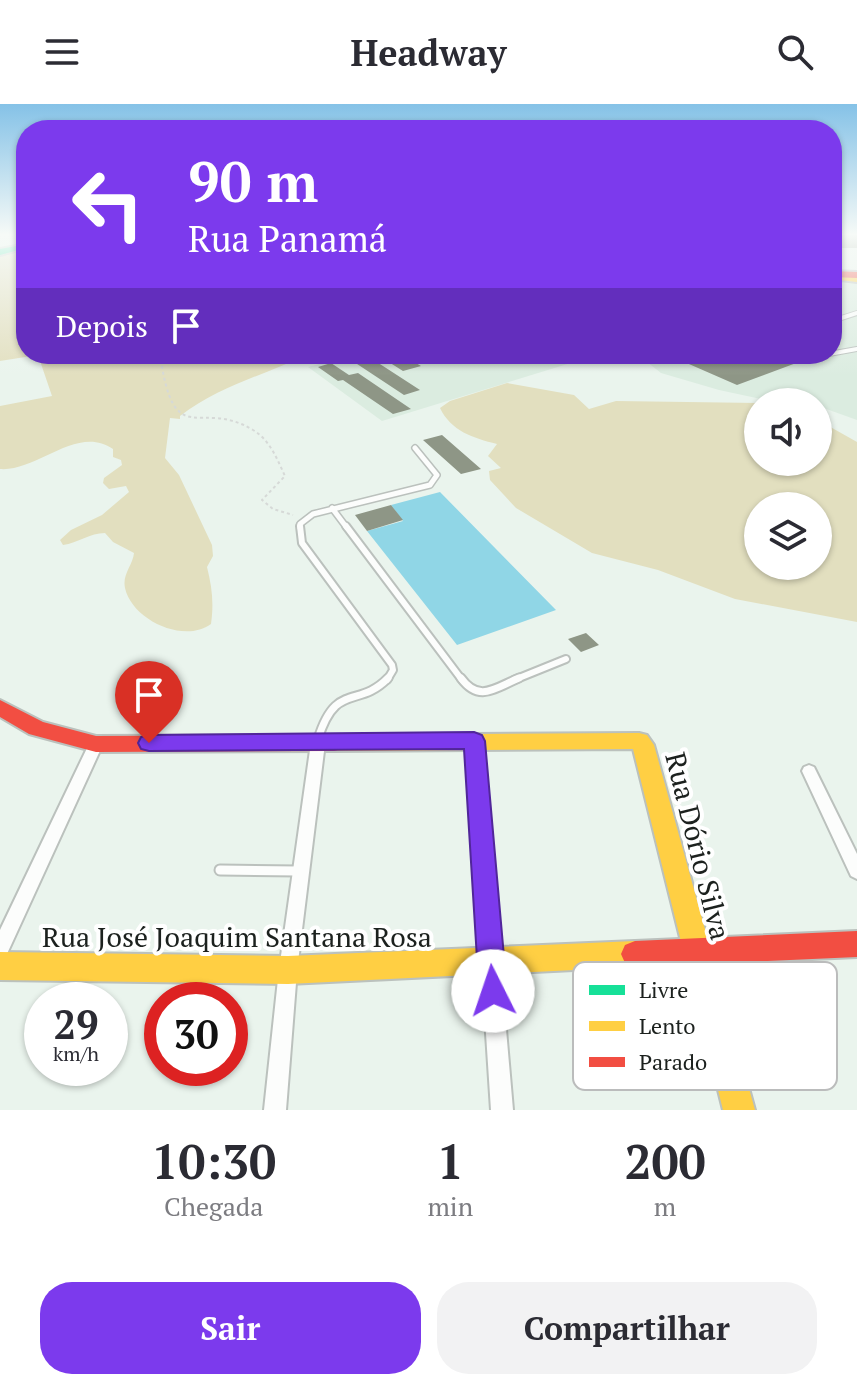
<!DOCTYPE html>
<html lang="pt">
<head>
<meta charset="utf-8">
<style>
	:root { --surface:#fff; --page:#f2f2f3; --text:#2b2b33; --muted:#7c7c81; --accent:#7c3aed }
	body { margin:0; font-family:"PT Serif",serif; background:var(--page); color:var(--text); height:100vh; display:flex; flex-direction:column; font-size:30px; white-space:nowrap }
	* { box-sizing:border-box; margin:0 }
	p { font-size:26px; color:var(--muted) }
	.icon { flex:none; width:44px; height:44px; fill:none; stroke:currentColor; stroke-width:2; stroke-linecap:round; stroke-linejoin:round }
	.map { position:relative; height:1006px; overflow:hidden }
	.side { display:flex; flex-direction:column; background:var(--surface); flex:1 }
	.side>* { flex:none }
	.banner { position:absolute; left:16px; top:16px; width:826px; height:244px; border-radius:32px; box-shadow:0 2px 6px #0004; background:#7c3aed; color:#fff; overflow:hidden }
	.fabs { position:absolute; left:744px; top:284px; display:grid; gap:16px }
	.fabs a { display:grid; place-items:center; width:88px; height:88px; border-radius:50%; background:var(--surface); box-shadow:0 2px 6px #0004; font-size:40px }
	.speed { position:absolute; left:24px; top:878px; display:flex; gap:16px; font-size:40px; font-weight:700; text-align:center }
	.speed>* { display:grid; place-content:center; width:104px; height:104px; border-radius:50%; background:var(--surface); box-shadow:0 2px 6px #0004; line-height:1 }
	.speed small { font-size:20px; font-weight:400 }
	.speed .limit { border:12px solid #d22; background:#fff; color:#111 }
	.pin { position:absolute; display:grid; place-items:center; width:68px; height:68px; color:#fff; margin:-82px -34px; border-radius:50% 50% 50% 0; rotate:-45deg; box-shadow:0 0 8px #0007 }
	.pin .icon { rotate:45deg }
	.me { position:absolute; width:88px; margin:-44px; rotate:356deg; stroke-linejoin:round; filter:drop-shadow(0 0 6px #0008) }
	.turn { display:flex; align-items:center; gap:28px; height:168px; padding:0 40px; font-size:36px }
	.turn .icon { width:104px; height:104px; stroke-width:2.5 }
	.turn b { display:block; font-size:56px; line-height:68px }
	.then { display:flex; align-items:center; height:76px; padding:0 40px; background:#0003; gap:16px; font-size:30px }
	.eta { display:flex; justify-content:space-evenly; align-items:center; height:136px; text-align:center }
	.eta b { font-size:48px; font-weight:700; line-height:56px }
	.cta { display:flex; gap:16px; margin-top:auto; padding:16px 40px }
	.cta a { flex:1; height:92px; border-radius:32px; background:var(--accent); color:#fff; font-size:32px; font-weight:700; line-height:92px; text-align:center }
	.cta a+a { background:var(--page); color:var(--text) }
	header { display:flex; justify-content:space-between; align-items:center; height:104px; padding:0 40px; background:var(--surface); font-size:36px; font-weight:700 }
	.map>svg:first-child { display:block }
	.built { fill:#dbece0 }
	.green { fill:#e2dfbf; fill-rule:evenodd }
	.water { fill:#90d6e6 }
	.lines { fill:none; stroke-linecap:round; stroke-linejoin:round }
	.stream { stroke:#90d6e6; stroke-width:2 }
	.building { fill:#8e9686 }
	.lane-far4-casing { stroke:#bbc1bd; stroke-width:6 }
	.lane-far3-casing { stroke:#bbc1bd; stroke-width:8 }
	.lane-far2-casing { stroke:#bbc1bd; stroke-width:10 }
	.lane-far1-casing { stroke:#bbc1bd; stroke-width:11 }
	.lane-casing { stroke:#bbc1bd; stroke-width:13 }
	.street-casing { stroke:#bbc1bd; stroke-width:4 }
	.fast-casing { stroke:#bbc1bd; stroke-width:4 }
	.slow-casing { stroke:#bbc1bd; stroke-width:4 }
	.jam-casing { stroke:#bbc1bd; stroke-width:4 }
	.path { stroke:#d6d9d7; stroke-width:2; stroke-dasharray:3 3; stroke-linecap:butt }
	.lane-far4 { stroke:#fcfdfc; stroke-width:4 }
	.lane-far3 { stroke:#fcfdfc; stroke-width:5 }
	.lane-far2 { stroke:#fcfdfc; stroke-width:6 }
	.lane-far1 { stroke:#fcfdfc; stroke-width:7 }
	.lane { stroke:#fcfdfc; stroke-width:9 }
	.street { fill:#fcfdfc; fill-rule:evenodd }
	.fast { fill:#16e098; fill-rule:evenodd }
	.slow { fill:#ffcf43; fill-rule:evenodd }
	.jam { fill:#f24e42; fill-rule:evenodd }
	.route { fill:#7c3aed; stroke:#51269a; stroke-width:2 }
	.labels { text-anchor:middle; stroke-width:8; stroke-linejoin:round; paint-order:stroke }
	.near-street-label { font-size:28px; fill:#1c211e; stroke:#fff }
	.key { fill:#fff; stroke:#bbbcbc; stroke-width:2 }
	.key-label { font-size:22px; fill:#1c211e }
</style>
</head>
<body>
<header><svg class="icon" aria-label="menu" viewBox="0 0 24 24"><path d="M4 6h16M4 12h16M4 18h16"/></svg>Headway<svg class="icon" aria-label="search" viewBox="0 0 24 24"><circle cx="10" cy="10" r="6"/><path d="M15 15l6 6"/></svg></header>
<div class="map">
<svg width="857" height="1006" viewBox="0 0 857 1006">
	<rect width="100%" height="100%" fill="#eaf4ed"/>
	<path class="built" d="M832,177l25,2v137l-39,-14v-4h-11l-20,-7 -26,4 -42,-9 -58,-17 -24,-19h195z
		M358,250h242l-218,67 -74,-54z"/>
	<path class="green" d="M26,146v104h282c-45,22 -87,31 -128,62v3l-10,-1 -5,40 14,17 33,70 1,11 -6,11c5,20 7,36 4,57 -27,20 -79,-4 -86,-36 -3,-14 8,-23 9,-35l-21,-11 -8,-9c-15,0 -27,10 -42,12l-3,-5 11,-10 31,-15 27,-23 -3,-6 -17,3 -6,-6 1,-5 18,-13 -1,-5 -8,-3v-8c-36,-25 -76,23 -113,20v-63l52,-10 -14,-41 -38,6v-106z
		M507,279l67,12 15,14 27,-8 142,2v59h60v-42l39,22v180l-122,-23 -77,-29 -66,-17 -76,-45 -26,-28 -1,-9 12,-3 -13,-12 9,-12c-24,-6 -46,-13 -57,-36l10,-7zM758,402h60v60h-60z"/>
	<path class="water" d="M440,388l116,118 -99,35 -90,-114 36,-10 -12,-16z"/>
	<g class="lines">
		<path class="stream" d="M832,167l25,1"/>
	</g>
	<path class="building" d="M832,131h25v13h-17z
		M364,250l19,12 37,24 -16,5 -56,-37z
		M376,250h25l20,12 -18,5z
		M666,250h144l5,2 -78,29z
		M331,259l18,12 9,-2 53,36 -18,5 -50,-34 -5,1 -20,-14z
		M442,331l39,34 -20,5 -38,-34z
		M391,401l12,15 -36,11 -12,-16z
		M586,529l13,12 -18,7 -13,-13z"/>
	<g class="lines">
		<defs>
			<path id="lane-far4" d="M832,217l25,-8
				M829,250l28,-5
				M326,254l16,-4"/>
			<path id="lane-far3" d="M332,404l15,20
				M300,424v-4l13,-10 117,-29 7,-10 -22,-27"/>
			<path id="lane-far2" d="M300,422l2,17 90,122 1,5 -6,10
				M346,422l116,154
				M514,576l52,-21"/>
			<path id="lane-far1" d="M461,574c18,25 34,10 58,0
				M318,635c18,-58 40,-30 70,-61
				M220,766l65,1"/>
			<path id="lane" d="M220,766l78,1"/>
			<path id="street" d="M474,631l5,2 2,4 32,369h-22l-24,-369 2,-4z
				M318,633l5,2 2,4 -28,227 -11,140h-22l15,-140 32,-227 2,-4z
				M96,634l5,2 2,4 -97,212 -6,3v-29l89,-186 2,-4z
				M809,661l5,2 43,87v25l-6,-3 -49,-105 2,-4z"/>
			<path id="fast" d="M26,140v4l-26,7v-6z"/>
			<path id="slow" d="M832,169l25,3v6l-25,-3z
				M639,629l8,2 7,10 101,365h-32l-90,-361 -299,2 -8,-2 -3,-6 3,-6 8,-2z
				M635,837l10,4 4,9 -4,9 -10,4 -347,17 -288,-4v-28l288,4z"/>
			<path id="jam" d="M832,167l25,1v6l-25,-1z
				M0,596l43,22 53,14 238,-1 8,2 3,6 -3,6 -8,2 -238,1 -67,-18 -29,-17z
				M857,827v26l-222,10 -10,-4 -4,-9 4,-9 10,-4z"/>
		</defs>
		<use href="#lane-far4" class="lane-far4-casing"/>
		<use href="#lane-far3" class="lane-far3-casing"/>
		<use href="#lane-far2" class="lane-far2-casing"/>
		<use href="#lane-far1" class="lane-far1-casing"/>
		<use href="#lane" class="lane-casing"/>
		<use href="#street" class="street-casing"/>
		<use href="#fast" class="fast-casing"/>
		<use href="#slow" class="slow-casing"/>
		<use href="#jam" class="jam-casing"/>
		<path class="path" d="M160,250c14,100 39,43 93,76 17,10 24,29 32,46l-23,24 11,9 20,6"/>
		<use href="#lane-far4" class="lane-far4"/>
		<use href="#lane-far3" class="lane-far3"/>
		<use href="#lane-far2" class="lane-far2"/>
		<use href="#lane-far1" class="lane-far1"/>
		<use href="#lane" class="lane"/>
		<use href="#street" class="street"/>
		<use href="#fast" class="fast"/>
		<use href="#slow" class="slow"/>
		<use href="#jam" class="jam"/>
	</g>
	<linearGradient id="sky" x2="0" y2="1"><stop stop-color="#85c2e7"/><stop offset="0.48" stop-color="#f6faf7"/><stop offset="1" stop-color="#f6faf7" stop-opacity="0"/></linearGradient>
	<rect width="857" height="272" fill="url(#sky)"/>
	<path class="route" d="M474,628l8,3 3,6 22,250 -4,10 -10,4 -10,-4 -4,-10 -15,-242 -315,2 -8,-2 -3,-6 3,-6 8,-2z"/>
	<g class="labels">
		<g class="near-street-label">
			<text transform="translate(698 742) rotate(76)" y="10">Rua Dório Silva</text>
			<text x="237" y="843">Rua José Joaquim Santana Rosa</text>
		</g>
	</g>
	<rect x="573" y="858" width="264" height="128" rx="12" class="key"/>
	<rect x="589" y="881" width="36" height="10" fill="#16e098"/>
	<rect x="589" y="917" width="36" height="10" fill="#ffcf43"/>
	<rect x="589" y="953" width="36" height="10" fill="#f24e42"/>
	<g class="key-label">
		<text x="639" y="894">Livre</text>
		<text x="639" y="930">Lento</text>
		<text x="639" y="966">Parado</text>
	</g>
</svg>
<div class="fabs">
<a><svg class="icon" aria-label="sound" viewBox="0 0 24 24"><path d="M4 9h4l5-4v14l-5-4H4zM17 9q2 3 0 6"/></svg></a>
<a><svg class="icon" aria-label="layers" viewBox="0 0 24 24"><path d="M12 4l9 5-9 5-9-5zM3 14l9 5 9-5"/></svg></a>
</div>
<div class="speed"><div>29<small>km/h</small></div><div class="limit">30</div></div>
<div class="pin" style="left:149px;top:639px;background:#d93025"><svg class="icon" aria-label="arrive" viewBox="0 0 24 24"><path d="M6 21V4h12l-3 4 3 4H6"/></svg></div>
<svg class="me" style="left:493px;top:887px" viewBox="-20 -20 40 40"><circle r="19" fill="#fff"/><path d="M0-13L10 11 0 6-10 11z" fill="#7c3aed"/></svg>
<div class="banner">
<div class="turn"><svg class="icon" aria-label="left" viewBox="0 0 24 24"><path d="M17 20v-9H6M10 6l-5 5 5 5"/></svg><div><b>90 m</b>Rua Panamá</div></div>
<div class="then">Depois<svg class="icon" aria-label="arrive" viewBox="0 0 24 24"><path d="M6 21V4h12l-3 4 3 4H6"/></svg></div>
</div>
</div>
<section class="side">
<div class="eta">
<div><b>10:30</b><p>Chegada</p></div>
<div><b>1</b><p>min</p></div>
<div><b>200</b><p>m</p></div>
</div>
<div class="cta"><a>Sair</a><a>Compartilhar</a></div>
</section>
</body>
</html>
